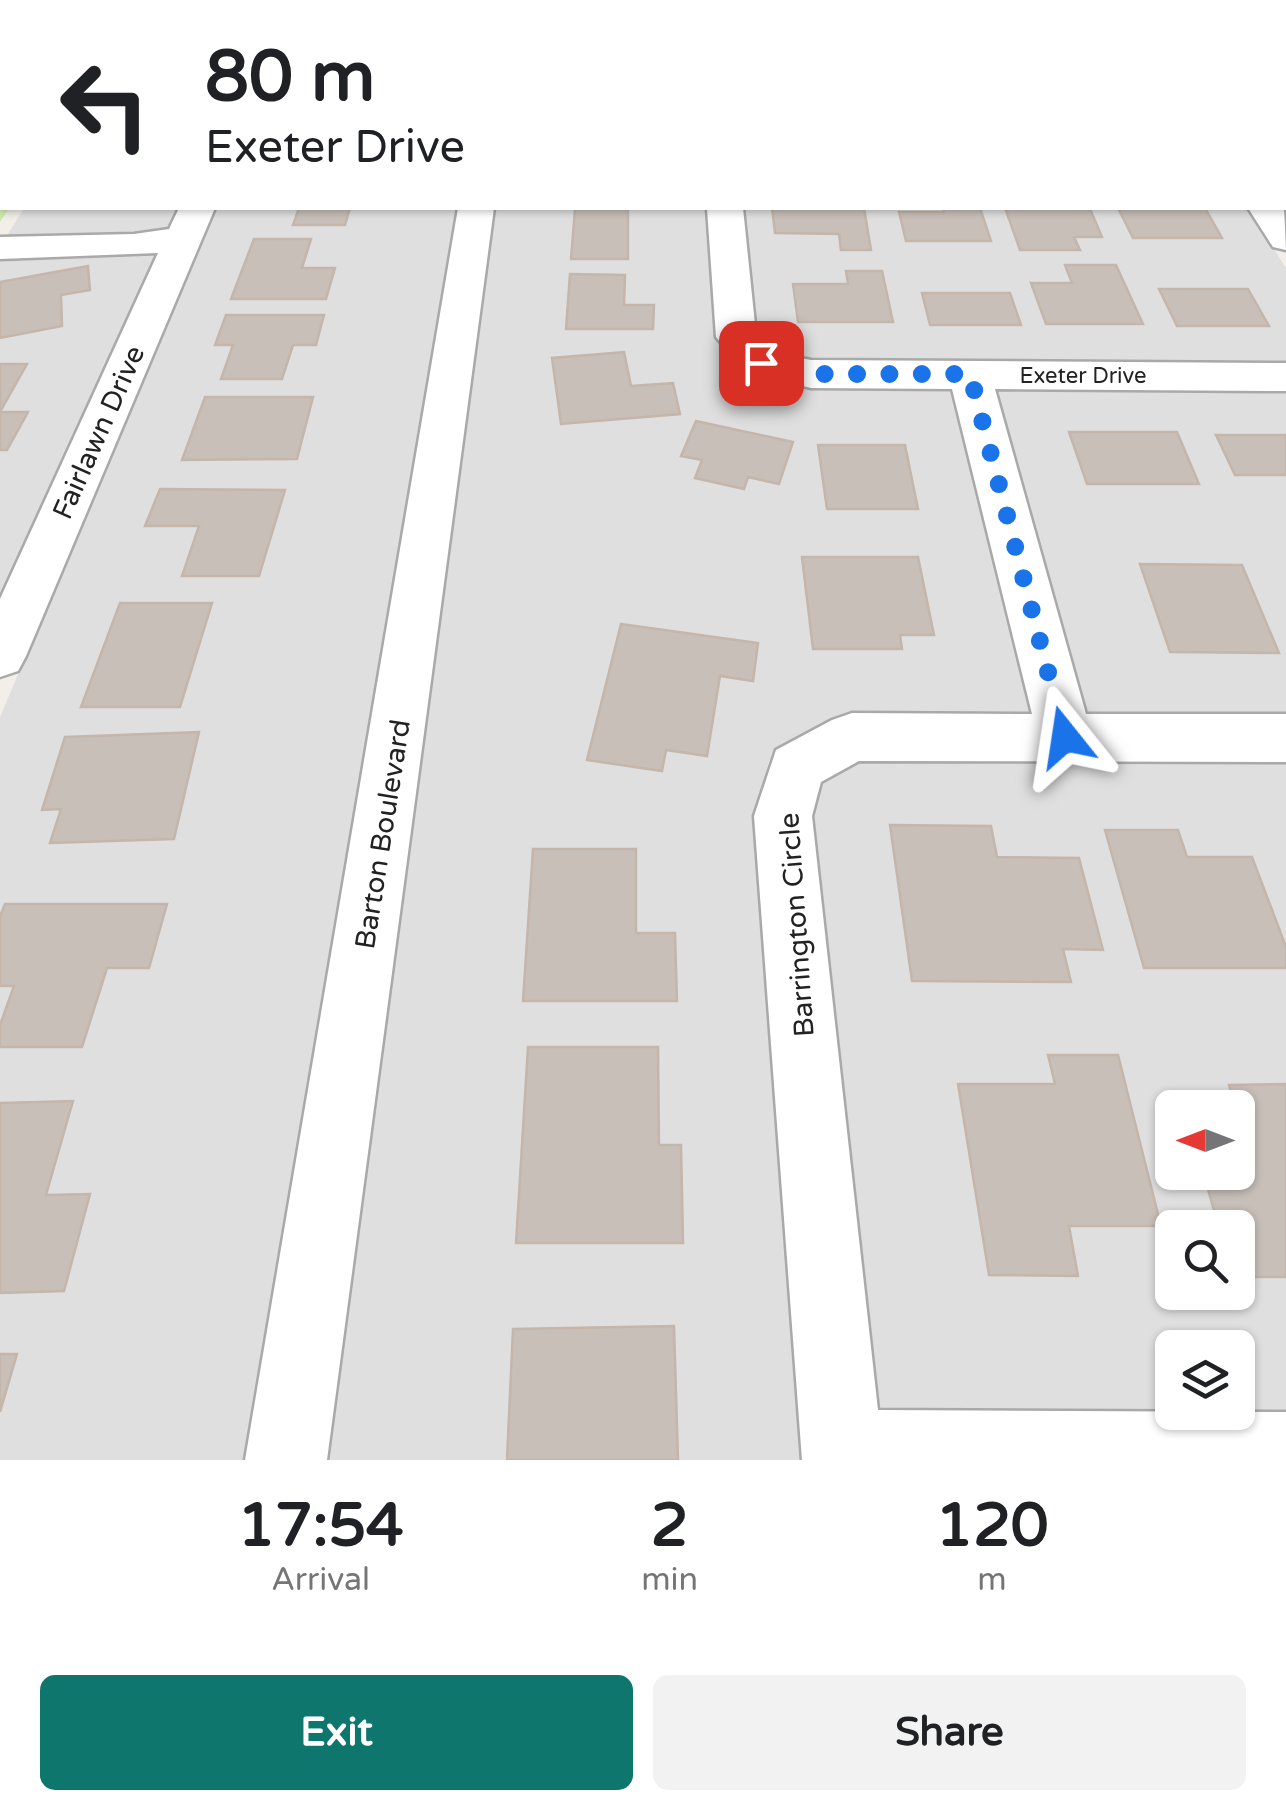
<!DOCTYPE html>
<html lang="en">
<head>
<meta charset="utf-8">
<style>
	:root { --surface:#fff; --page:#f2f2f2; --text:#202124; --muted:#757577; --accent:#0f766e }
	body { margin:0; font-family:"Varela Round",sans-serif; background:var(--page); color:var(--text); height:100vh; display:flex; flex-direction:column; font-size:38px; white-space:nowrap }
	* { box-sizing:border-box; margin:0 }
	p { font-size:32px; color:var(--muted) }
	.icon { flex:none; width:55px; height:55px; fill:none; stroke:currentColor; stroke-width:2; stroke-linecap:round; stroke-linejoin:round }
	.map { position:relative; height:1460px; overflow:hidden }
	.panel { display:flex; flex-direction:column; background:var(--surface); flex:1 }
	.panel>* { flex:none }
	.hud { position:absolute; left:0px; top:0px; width:1288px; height:210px; box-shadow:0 2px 8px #0004; background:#fff; color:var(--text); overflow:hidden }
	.needle { width:65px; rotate:270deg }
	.fabs { position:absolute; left:1155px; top:1090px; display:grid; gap:20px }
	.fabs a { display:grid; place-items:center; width:100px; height:100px; border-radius:15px; background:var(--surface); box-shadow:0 2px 8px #0004; font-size:50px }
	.pin { position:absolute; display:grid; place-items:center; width:85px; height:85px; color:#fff; margin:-42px; border-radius:20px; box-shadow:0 5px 15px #0006 }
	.me { position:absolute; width:110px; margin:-55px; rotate:345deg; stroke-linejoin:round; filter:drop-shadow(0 0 8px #0008) }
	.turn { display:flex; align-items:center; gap:35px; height:210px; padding:0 40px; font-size:45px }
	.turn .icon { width:130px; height:130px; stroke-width:2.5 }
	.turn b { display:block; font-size:70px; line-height:85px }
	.eta { display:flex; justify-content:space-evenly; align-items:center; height:170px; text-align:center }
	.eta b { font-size:60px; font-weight:700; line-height:70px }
	.button { display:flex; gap:20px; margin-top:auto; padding:20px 40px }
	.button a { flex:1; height:115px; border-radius:15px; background:var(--accent); color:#fff; font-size:40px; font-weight:700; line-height:115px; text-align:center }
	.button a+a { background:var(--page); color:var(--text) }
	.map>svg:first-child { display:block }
	.residential { fill:#e0dfdf; fill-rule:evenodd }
	.grass { fill:#cdebb0 }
	.building { fill:#c7bfb8; stroke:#c4b6ab; stroke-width:2.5 }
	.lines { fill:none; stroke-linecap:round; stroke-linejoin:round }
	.minor-casing { stroke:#a9a9a9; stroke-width:5 }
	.path { stroke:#fa8072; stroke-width:4; stroke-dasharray:2.5 2.5; stroke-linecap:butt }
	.minor { fill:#fff; fill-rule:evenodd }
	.route { stroke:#1a73e8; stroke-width:18; stroke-dasharray:0 32.4 }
	.labels { text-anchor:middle; stroke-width:10; stroke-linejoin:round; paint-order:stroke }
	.far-street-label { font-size:22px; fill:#222; stroke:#fff }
	.street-label { font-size:28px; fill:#222; stroke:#fff }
</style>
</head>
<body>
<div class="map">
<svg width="1286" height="1460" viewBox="0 0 1286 1460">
	<rect width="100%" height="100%" fill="#f2efe9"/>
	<path class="residential" d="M726,0h560v8l-1,-6z
		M24,208h155l-179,392v-353z
		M215,208h243l-212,1252h-246v-743z
		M494,208h214l8,128 23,27 -3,7 17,8 10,-2 189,10 82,331 -254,32 -11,12 -15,55 49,644h-477z
		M743,208h505l38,60v97l-472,-3 -39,-8 -19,-20z
		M994,387l292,2v329l-199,-1z
		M863,758l423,2v651l-48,-1v-62h-66v62l-295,-2 -65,-589 9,-39zM1172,1108h66v64h-66zM1172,1228h66v64h-66z"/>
	<path class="grass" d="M0,0h139l-137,2v206h7l-9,14z"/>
	<path class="building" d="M299,208h51l-5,17h-52z
		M772,208h92l7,42h-30l-2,-16 -64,-1z
		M943,208h37l11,33h-85l-7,-29h45z
		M1005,208l85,1 12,28h-28l6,13h-60z
		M1118,208h87l17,30h-89z
		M575,209h53v50h-57z
		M254,239h57l-9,29h33l-9,31h-95z
		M1065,265h51l27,59h-97l-15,-41h41z
		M88,266l2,24 -29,5 1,31 -62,12v-56z
		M846,271h36l11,51h-95l-5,-38h55z
		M570,274l55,1 -1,30h30l-1,24h-87z
		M1159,289h89l21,37h-92z
		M922,293h88l11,32h-91z
		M226,315h98l-8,30h-23l-11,34h-61l12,-34h-18z
		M624,352l7,34 42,-3 7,31 -119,10 -9,-66z
		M0,364h27l-27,48h28l-21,38h-7z
		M205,397h108l-16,62 -115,1z
		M696,421l97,21 -14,42 -31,-7 -4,12 -49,-11 7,-18 -21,-4z
		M1069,432h108l22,52h-112z
		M1216,435h70v40h-51z
		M818,445h87l13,64h-91z
		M160,489l125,1 -26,86h-77l17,-50h-54z
		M802,557h116l16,78h-34l2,14h-89z
		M1140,564l102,1 37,88 -109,-1z
		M120,603h92l-32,104h-99z
		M621,624l137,19 -5,38 -33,-5 -13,80 -41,-6 -4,21 -75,-11z
		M199,732l-25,107 -124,4 11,-34 -19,1 23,-73z
		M890,825l101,1 6,31 82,1 24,92 -40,-1 8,33 -159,-1z
		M1105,830h73l9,27h65l34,90v21h-142z
		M533,849h103v84h39l2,68h-154z
		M5,904h162l-18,64h-42l-25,79h-82v-22l14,-39h-14v-70z
		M528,1047h130l1,98h22l2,98h-167z
		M1048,1055h70l43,171h-92l9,50 -89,-1 -31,-191h97z
		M1286,1084v193h-48v-49h-19l-16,-56h35v-42l5,-1 -14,-44z
		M73,1101l-27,94 44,-1 -26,97 -64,2v-190z
		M674,1326l4,134h-171l6,-131z
		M0,1354h17l-17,58z"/>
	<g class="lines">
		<defs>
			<path id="minor" d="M479,0h28l1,2h-28z
				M696,0h31l1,2h-31z
				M1285,5h1v18h-1z
				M1285,153h1v20h-1z
				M179,208h36l-189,448 -8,15 -18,6v-78l158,-346 -158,6v-22l134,-3 35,-5z
				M458,208h36l-167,1252h-82z
				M707,208h36l13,126 19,19 36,7 475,3v28l-291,-2 91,325h200v48l-427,-1 -38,21 -9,34 66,594 408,2v48h-484l-48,-644 22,-66 56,-30 20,-7 180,1 -80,-325 -141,-1 -65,-16 -30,-35z
				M1248,208h36l2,42 -13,-3z"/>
		</defs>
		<use href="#minor" class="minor-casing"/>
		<path class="path" d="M73,2l6,-2"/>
		<use href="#minor" class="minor"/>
	</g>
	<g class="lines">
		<path class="route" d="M761,363l51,11h158l95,363"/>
	</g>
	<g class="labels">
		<g class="far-street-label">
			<text x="1083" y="383">Exeter Drive</text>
		</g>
		<g class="street-label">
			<text transform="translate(98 432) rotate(-66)" y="10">Fairlawn Drive</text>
			<text transform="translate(382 834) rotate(-81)" y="10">Barton Boulevard</text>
			<text transform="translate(796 925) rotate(-94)" y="10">Barrington Circle</text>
		</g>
	</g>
</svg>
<div class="fabs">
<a><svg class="needle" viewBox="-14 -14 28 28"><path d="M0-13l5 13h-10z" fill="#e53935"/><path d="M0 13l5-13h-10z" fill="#757577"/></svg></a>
<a><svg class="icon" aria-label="search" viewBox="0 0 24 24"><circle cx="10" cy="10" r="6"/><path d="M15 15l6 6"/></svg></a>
<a><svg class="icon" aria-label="layers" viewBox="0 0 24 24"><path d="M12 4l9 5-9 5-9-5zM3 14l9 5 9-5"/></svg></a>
</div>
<div class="pin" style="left:761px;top:363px;background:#d93025"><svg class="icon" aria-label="arrive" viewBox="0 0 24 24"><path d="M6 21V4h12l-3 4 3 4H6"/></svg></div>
<svg class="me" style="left:1065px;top:737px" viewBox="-20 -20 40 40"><path d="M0-17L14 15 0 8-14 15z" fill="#1a73e8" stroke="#fff" stroke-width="4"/></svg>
<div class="hud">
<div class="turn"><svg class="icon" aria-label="left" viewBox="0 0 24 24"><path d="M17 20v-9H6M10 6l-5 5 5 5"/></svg><div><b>80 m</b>Exeter Drive</div></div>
</div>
</div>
<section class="panel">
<div class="eta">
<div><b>17:54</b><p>Arrival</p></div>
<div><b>2</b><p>min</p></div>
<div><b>120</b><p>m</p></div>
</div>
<div class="button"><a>Exit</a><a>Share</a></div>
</section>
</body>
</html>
